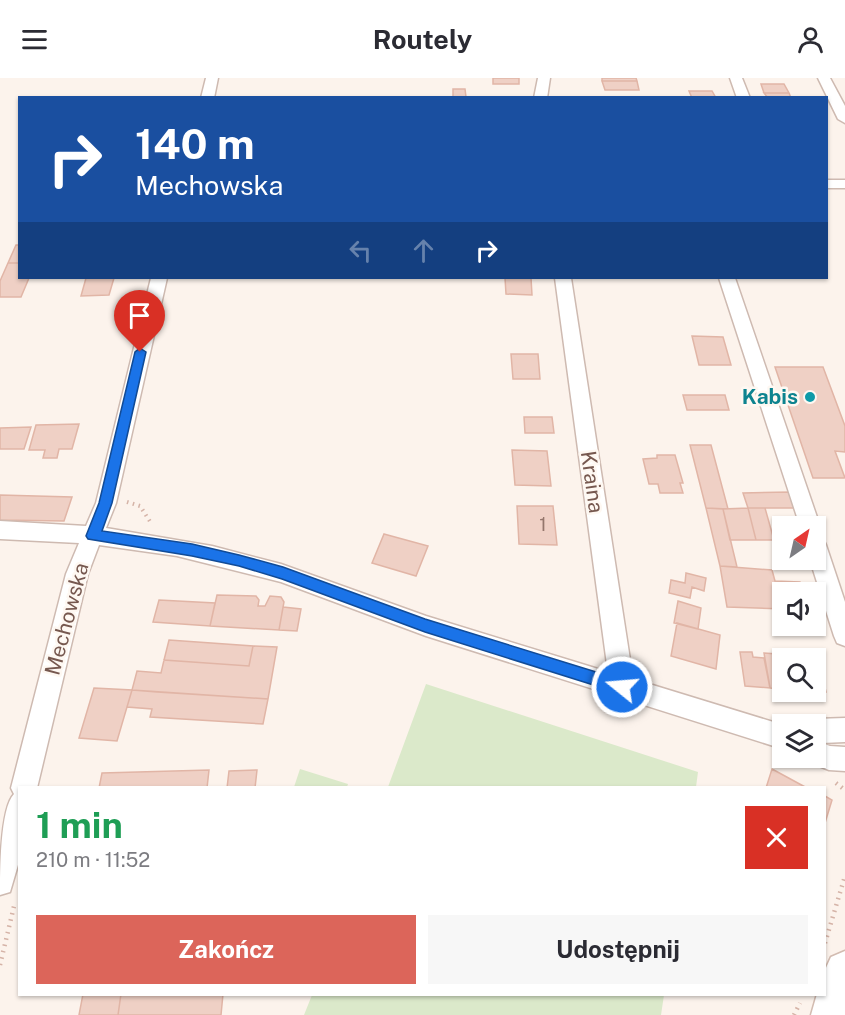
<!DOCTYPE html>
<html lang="pl">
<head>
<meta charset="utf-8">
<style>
	:root { --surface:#fff; --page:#f7f7f7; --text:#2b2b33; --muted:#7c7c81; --accent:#dc655a }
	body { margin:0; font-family:"Public Sans",sans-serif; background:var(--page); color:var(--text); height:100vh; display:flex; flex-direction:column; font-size:22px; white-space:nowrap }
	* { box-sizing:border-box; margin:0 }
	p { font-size:20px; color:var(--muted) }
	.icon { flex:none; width:33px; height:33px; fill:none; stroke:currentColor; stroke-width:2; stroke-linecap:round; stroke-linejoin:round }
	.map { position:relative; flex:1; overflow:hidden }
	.drawer { position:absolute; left:18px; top:708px; width:808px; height:210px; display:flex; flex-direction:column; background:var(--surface); border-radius:0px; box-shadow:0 2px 4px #0004 }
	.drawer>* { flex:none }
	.guide { position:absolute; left:18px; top:18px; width:810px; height:183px; border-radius:0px; box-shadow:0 2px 4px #0004; background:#1a4fa0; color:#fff; overflow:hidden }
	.needle { width:39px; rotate:34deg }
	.buttons { position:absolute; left:772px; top:438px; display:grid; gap:12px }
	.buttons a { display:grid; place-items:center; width:54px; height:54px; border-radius:0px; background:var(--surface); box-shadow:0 2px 4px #0004; font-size:30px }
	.pin { position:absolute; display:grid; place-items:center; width:51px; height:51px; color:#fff; margin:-62px -26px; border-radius:50% 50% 50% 0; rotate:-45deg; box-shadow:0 0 6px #0007 }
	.pin .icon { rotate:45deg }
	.me { position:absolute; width:66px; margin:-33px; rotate:287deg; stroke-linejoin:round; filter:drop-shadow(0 0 4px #0008) }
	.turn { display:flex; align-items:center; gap:21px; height:126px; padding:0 18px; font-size:27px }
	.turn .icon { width:78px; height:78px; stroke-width:2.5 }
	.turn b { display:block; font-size:42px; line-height:51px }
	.lanes { display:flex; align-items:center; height:57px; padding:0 18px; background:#0003; justify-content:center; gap:30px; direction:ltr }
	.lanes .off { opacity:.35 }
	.round { display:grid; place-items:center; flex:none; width:63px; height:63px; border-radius:0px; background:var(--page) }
	.summary { display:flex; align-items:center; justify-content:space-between; height:102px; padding:0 18px }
	h1 { font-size:36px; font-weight:700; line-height:45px; color:#1e9e55 }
	.primary-button { display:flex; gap:12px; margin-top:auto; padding:12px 18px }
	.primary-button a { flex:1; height:69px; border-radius:0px; background:var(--accent); color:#fff; font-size:24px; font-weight:700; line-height:69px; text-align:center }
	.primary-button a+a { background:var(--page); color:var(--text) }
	header { display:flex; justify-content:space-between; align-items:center; height:78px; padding:0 18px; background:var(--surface); font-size:27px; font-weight:700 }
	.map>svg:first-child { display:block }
	.green { fill:#dbe9ca }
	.building { fill:#efd0c5; stroke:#e1b5a6; stroke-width:1.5 }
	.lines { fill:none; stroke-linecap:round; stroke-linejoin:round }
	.street-casing { stroke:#cebab1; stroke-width:3 }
	.secondary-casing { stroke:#d3bcb1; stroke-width:3 }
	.path-far1 { stroke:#d5b3a7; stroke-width:4; stroke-dasharray:1.5 4.5; stroke-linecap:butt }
	.path { stroke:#d5b3a7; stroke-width:4.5; stroke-dasharray:1.5 5; stroke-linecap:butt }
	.street { fill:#fff; fill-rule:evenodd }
	.secondary { fill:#fff; fill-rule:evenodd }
	.route { fill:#1a73e8; stroke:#114b97; stroke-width:1.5 }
	.culture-dot { fill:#0f9aa8; stroke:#fef8f2; stroke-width:2 }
	.labels { text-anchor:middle; stroke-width:5; stroke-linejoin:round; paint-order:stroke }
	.number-label { font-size:18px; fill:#94766c }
	.culture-label { font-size:21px; font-weight:bold; fill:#0d838f; stroke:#fef8f2; text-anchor:end }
	.street-label { font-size:21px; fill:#76584f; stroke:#fef8f2 }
</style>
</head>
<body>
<header><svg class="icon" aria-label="menu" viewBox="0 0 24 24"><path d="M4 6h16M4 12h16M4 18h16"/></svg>Routely<svg class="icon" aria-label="person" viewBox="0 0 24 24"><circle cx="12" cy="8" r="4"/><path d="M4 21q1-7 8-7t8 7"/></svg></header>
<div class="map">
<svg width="845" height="937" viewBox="0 0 845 937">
	<rect width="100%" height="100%" fill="#fcf3ec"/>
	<path class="green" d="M426,606l272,88 -2,15h-308z
		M300,691l48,15 -1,3h-53z
		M312,917v-1l352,1 -3,20h-357z"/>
	<path class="building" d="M493,0h26v6h-26z
		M602,0h34l1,3h-35z
		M602,3h35l2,9h-34z
		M761,6h23l5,9h-25z
		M453,11h12l1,8h-13z
		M689,13h23l4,7h-24z
		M764,15h25l2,5h-23z
		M16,167h4v18h-12z
		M8,185h12v15h9l-8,19h-21v-16z
		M86,200h28l-5,17 -28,1z
		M505,200h26l1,17 -26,-1z
		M692,258l31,1 8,28h-32z
		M511,276h27l2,25h-27z
		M775,289h48l22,59v26l-10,-1 10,27h-32z
		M683,317h42l4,15h-42z
		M524,339h28l2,16h-29z
		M79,346l-7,25h-13l-2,9h-14l2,-8h-16l7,-25z
		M31,349l-7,22h-24v-21z
		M690,367h21l17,64 -22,-1z
		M512,372l35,1 4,35 -36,-1z
		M657,377h18l8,28h-3l3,10h-23l-2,-9h-9l-6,-25 14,-1z
		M791,414l5,16h-48l-5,-15z
		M0,417l72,2 -8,24 -64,-1z
		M517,428h36l4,39 -38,-1z
		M706,430l17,1 14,58 -17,-1z
		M748,430l8,32h-26l-7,-31z
		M748,430h17l9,32h-18z
		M384,456l44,12 -12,30 -44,-13z
		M720,488l52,4 3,11 25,1 3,10h-20v17l-56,-2z
		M686,495l20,5 -2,13 -12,-4 -2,11 -21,-5 2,-13 14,3z
		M217,517l39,1 3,4 -1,6h7l5,-10 11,1 3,5 -5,28 -69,-4z
		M159,522l56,3 -5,23 -57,-4z
		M678,523l23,7 -3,21 -24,-6z
		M283,529l18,2 -4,22 -18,-1z
		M677,545l43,12 -4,34 -45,-13z
		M169,562l84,6 -4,20 -85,-6z
		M253,568l24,1 -9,52 -136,-9 5,-19 24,2 3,-13 85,6z
		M740,574h12l1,5 11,1 6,30 -25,-2z
		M764,575l54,4 8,35 -10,-1v-33h-33v31l-13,-1z
		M94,610l38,2 -15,51 -38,-3z
		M132,612l25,2 111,7 -5,25 -113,-7 2,-8 -25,-2z
		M772,691l35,19h-41z
		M209,692l-2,18h-108l3,-15z
		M257,692l-2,18h-28l2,-17z
		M825,718l7,4 -7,23z
		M83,916h38l-3,21h-39z
		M121,916h102l-2,21h-103z"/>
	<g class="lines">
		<defs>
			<path id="street" d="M206,0h12l-4,20h-13z
				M538,0h12l-3,20h-13z
				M730,0h12l8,20h-13z
				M818,0h12l15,28v17l-7,-4z
				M826,102h19v8h-19z
				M151,200h16l-51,225 -10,25 106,18 69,18 145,52 182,56 -53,-394h16l62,401 150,46v24l-357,-113 -145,-54 -104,-26 -78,-11 -11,29 -51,214h-17v70l-10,34 -10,3c0,-23 0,-87 14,-101l-3,-6 55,-214 13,-31 -79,-4v-18l86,5 10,-23z
				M719,200h16l85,248 -3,6 -1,-6h-16z
				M816,458l7,3 3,6 19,57v44l-8,-3 -3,-7 -24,-76h6z
				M845,640v24l-23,1 8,3 15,1v24l-16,-1 -22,-9 -1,-3h10v-34h-9v-1l9,-4z"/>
			<path id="secondary" d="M845,873v64h-34l6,-21h8v-24l6,-13z"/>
		</defs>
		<use href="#street" class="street-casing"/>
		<use href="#secondary" class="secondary-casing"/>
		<path class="path-far1" d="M127,424l13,4 11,17"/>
		<path class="path" d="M836,705l9,7
			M825,865l20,-67
			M0,887l15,-63
			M794,937l6,-12"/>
		<use href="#street" class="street"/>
		<use href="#secondary" class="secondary"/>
	</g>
	<path class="route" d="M140,270l6,4 -34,151 -10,28 90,13 47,11 44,12 142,52 197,61 5,2 2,5 -2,5 -5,2 -197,-62 -143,-53 -43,-13 -47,-10 -104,-17 -2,-3 13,-33 36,-151z"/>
	<circle class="culture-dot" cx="810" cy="319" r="6"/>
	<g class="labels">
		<g class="number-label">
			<text x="543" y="453">1</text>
		</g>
		<g class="culture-label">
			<text x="798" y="326">Kabis</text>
		</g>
		<g class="street-label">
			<text transform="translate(592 404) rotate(82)" y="7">Kraina</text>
			<text transform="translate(67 541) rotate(-75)" y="7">Mechowska</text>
		</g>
	</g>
</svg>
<div class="buttons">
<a><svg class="needle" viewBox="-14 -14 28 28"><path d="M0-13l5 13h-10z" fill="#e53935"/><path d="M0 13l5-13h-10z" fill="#7c7c81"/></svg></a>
<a><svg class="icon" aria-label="sound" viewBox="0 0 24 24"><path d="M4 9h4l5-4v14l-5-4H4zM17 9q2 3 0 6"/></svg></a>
<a><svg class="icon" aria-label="search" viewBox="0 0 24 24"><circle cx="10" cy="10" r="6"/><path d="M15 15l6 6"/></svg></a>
<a><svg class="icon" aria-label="layers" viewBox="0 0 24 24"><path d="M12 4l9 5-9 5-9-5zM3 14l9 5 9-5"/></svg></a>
</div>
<div class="pin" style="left:140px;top:274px;background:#d93025"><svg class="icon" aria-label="arrive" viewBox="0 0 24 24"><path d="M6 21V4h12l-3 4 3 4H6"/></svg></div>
<svg class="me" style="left:622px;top:609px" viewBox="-20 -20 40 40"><circle r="17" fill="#1a73e8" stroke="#fff" stroke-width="3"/><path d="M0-11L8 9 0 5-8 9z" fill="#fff"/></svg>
<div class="guide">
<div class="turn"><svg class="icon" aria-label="right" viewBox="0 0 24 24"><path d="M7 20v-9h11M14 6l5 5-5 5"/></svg><div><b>140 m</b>Mechowska</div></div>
<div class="lanes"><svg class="icon off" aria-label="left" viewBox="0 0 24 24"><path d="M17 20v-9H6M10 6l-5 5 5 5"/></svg><svg class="icon off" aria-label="ahead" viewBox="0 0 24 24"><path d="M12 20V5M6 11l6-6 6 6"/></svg><svg class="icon" aria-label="right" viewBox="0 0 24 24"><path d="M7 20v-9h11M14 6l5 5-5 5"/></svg></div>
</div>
<section class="drawer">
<div class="summary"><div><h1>1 min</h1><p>210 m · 11:52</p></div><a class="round" style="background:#d93025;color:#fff"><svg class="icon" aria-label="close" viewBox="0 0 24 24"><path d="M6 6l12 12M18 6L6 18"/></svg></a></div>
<div class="primary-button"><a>Zakończ</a><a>Udostępnij</a></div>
</section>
</div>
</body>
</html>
